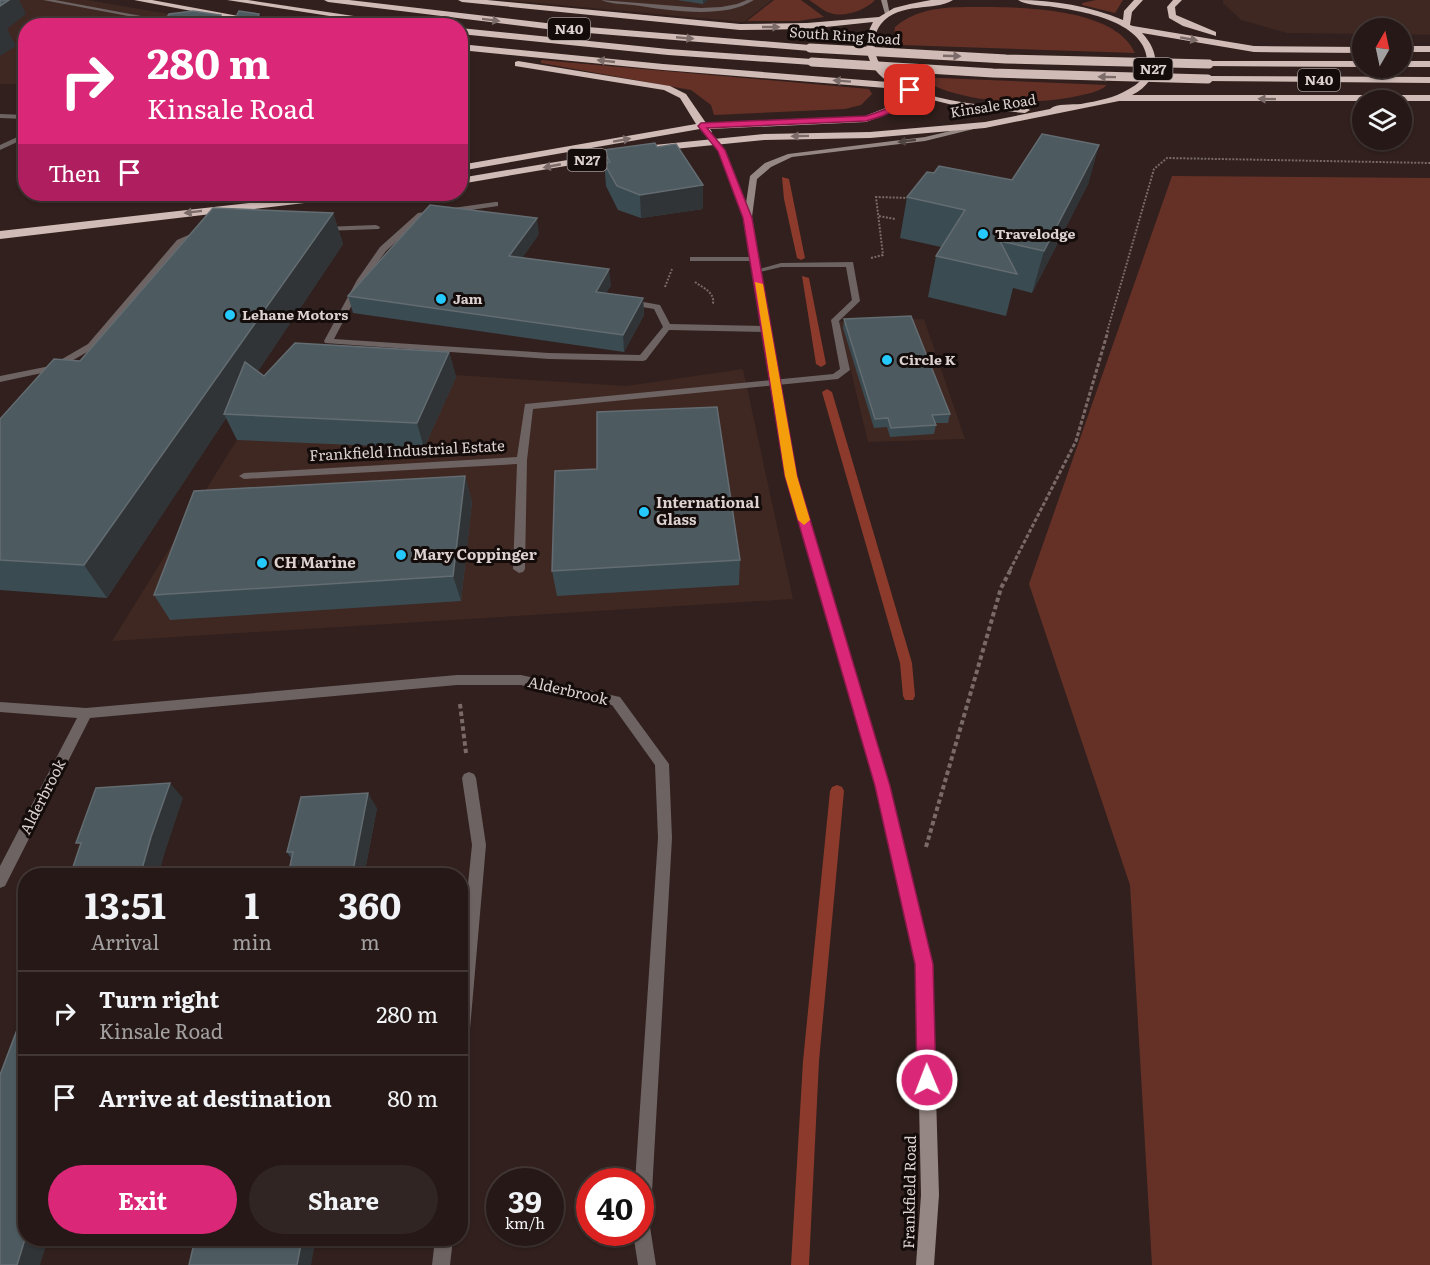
<!DOCTYPE html>
<html lang="en">
<head>
<meta charset="utf-8">
<style>
	:root { --surface:#251816; --page:#312523; --text:#f1f3f6; --muted:#a3a0a1; --line:#423735; --accent:#db2777 }
	body { margin:0; font-family:Literata,serif; background:var(--page); color:var(--text); height:100vh; display:flex; flex-direction:column; font-size:22px; white-space:nowrap }
	* { box-sizing:border-box; margin:0 }
	p { font-size:20px; color:var(--muted) }
	.icon { flex:none; width:33px; height:33px; fill:none; stroke:currentColor; stroke-width:2; stroke-linecap:round; stroke-linejoin:round }
	.map { position:relative; flex:1; overflow:hidden }
	.sheet { position:absolute; left:18px; top:868px; width:450px; height:378px; display:flex; flex-direction:column; background:var(--surface); border-radius:24px; box-shadow:0 2px 4px #0004,0 0 0 2px var(--line) }
	.sheet>* { flex:none }
	.top-card { position:absolute; left:18px; top:18px; width:450px; height:183px; border-radius:24px; box-shadow:0 2px 4px #0004,0 0 0 2px var(--line); background:#db2777; color:#fff; overflow:hidden }
	.needle { width:39px; rotate:9deg }
	.buttons { position:absolute; left:1352px; top:18px; display:grid; gap:12px }
	.buttons a { display:grid; place-items:center; width:60px; height:60px; border-radius:50%; background:var(--surface); box-shadow:0 2px 4px #0004,0 0 0 2px var(--line); font-size:30px }
	.speed { position:absolute; left:486px; top:1168px; display:flex; gap:12px; font-size:30px; font-weight:700; text-align:center }
	.speed>* { display:grid; place-content:center; width:78px; height:78px; border-radius:50%; background:var(--surface); box-shadow:0 2px 4px #0004,0 0 0 2px var(--line); line-height:1 }
	.speed small { font-size:15px; font-weight:400 }
	.speed .limit { border:9px solid #d22; background:#fff; color:#111 }
	.pin { position:absolute; display:grid; place-items:center; width:51px; height:51px; color:#fff; margin:-26px; border-radius:12px; box-shadow:0 3px 9px #0006 }
	.me { position:absolute; width:66px; margin:-33px; rotate:359deg; stroke-linejoin:round; filter:drop-shadow(0 0 4px #0008) }
	.turn { display:flex; align-items:center; gap:21px; height:126px; padding:0 30px; font-size:27px }
	.turn .icon { width:78px; height:78px; stroke-width:2.5 }
	.turn b { display:block; font-size:42px; line-height:51px }
	.then { display:flex; align-items:center; height:57px; padding:0 30px; background:#0003; gap:12px; font-size:22px }
	.eta { display:flex; justify-content:space-evenly; align-items:center; height:102px; text-align:center }
	.eta b { font-size:36px; font-weight:700; line-height:42px }
	.cta { display:flex; gap:12px; margin-top:auto; padding:12px 30px }
	.cta a { flex:1; height:69px; border-radius:36px; background:var(--accent); color:#fff; font-size:24px; font-weight:700; line-height:69px; text-align:center }
	.cta a+a { background:var(--page); color:var(--text) }
	ul { padding:0; list-style:none }
	li { display:flex; align-items:center; gap:18px; height:84px; padding:0 30px; border-top:2px solid var(--line) }
	li div { flex:1 }
	li b { display:block; font-size:22px }
	li em { font-style:normal }
	.map>svg:first-child { display:block }
	.built { fill:#3f2722 }
	.green { fill:#653127 }
	.lines { fill:none; stroke-linecap:round; stroke-linejoin:round }
	.stream { fill:#8b3a2c; fill-rule:evenodd }
	.path-far2 { stroke:#796a67; stroke-width:2; stroke-dasharray:2 1.5; stroke-linecap:butt }
	.path-far1 { stroke:#796a67; stroke-width:3; stroke-dasharray:4 2; stroke-linecap:butt }
	.path { stroke:#796a67; stroke-width:4; stroke-dasharray:4.5 3; stroke-linecap:butt }
	.lane { fill:#6d6362; fill-rule:evenodd }
	.street { fill:#6d6362; fill-rule:evenodd }
	.secondary { fill:#958784; fill-rule:evenodd }
	.highway { fill:#d1bbb6; fill-rule:evenodd }
	.highway-bridge { stroke:#d1bbb6; stroke-width:9 }
	.wall { fill:#3b4b52 }
	.shaded-wall { fill:#303437 }
	.building { fill:#4d5a60; stroke:#636c71; stroke-width:1.5 }
	.oneway { fill:#7c6c69 }
	.oneway2 { fill:#4e4341 }
	.route { fill:#db2777; stroke:#8e194d; stroke-width:1.5 }
	.slow { fill:#f59e0b }
	.poi-dot { fill:#25c9fe; stroke:#130c0a; stroke-width:2 }
	.labels { text-anchor:middle; stroke-width:6; stroke-linejoin:round; paint-order:stroke }
	.shield { fill:#130c0a; stroke:#a09794; stroke-width:1.5 }
	.shield-label { font-size:14px; font-weight:bold; fill:#ddd2cf }
	.far-street-label { font-size:14px; fill:#ddd2cf; stroke:#130c0a }
	.far-poi-label { font-size:14px; font-weight:bold; fill:#ddd2cf; stroke:#130c0a; text-anchor:start }
	.street-label { font-size:15px; fill:#ddd2cf; stroke:#130c0a }
	.poi-label { font-size:15px; font-weight:bold; fill:#ddd2cf; stroke:#130c0a; text-anchor:start }
</style>
</head>
<body>
<div class="map">
<svg width="1430" height="1265" viewBox="0 0 1430 1265">
	<rect width="100%" height="100%" fill="#31201d"/>
	<path class="built" d="M0,0h87l147,25 -208,1 -1,58h-25z
		M505,0h267l-28,22z
		M1223,0h207v35l-29,-1v-6h-39v6l-75,-1 -46,-13 -18,-17z
		M924,319l41,120 -97,3 -29,-120z
		M284,364l342,22 117,-17 50,230 -681,42z"/>
	<path class="green" d="M774,0h27l23,17 -26,4h-51z
		M809,0h66c-9,10 -31,18 -45,13 -7,-2 -14,-9 -21,-13z
		M1096,0h27l-8,13 -33,-8v-2z
		M977,7c42,0 138,0 158,46l-234,-8 -7,-10 1,-8c23,-20 53,-20 82,-20z
		M541,60l328,29 3,5 -11,11 -16,4 -131,6 -3,-10 -20,-15 -150,-27z
		M916,77l191,8c-9,8 -22,9 -34,12 -50,9 -113,6 -157,-20z
		M1172,176l258,2v1087h-278l-22,-380 -101,-301z"/>
	<g class="lines">
		<path class="stream" d="M782,177l7,2 16,79 -4,2 -4,-2 -13,-59z
			M802,276l7,2 17,86 -5,3 -5,-3z
			M827,389l5,3 80,271 3,33 -2,4h-8l-2,-4 -3,-33 -78,-271z
			M837,785l5,2 2,4 -25,270 -10,204h-18l12,-204 27,-270 2,-4z"/>
		<path class="path-far2" d="M879,216l16,3
			M871,258l12,-3 -7,-58 33,1
			M695,282c8,6 20,10 18,22
			M665,287l7,-18
			M1107,332l47,-163 13,-11 263,5"/>
		<path class="path-far1" d="M1010,570l66,-129 32,-110"/>
		<path class="path" d="M460,704l6,49
			M926,847l75,-259 10,-19"/>
		<path class="lane" d="M43,0h12l140,26h-14z
			M601,0l100,8 20,-1 16,-3 10,-4h7c-31,20 -86,10 -121,5 -10,-1 -23,-1 -32,-5z
			M0,114l26,1v4l-26,-1z
			M495,202h3v4l-75,11 -37,34 -21,29 -31,59 215,14 91,2 23,-28 -9,-18 -30,-5v-4l3,-1 33,6 10,19 97,2 4,3 -4,3 -98,-2 -23,30 -3,1 -94,-2 -224,-16 -1,-2 33,-61 23,-33 38,-34z
			M376,225l4,2 -1,2 -56,2 -4,-2 4,-2z
			M193,233h11l4,2 -4,2h-9l-12,7 -89,104 -38,22 -56,12v-6l50,-10 38,-22 89,-104z
			M690,257h64l4,2 -4,2h-64z
			M853,262l7,39 -21,20 11,49 -12,9 -305,30 -6,51 -2,109 -2,3 -4,1 -6,-4 4,-105 -273,15 -5,-3 5,-3 273,-16 8,-53 308,-30 7,-5 -9,-49 21,-20 -6,-33h-65l-25,6 -4,-2 29,-8z"/>
		<path class="street" d="M26,133v5l-26,12v-5z
			M457,675h64l99,22 49,67 3,74 -22,389 6,38h-18l-5,-32h7v-51h-5l23,-344 -3,-73 -43,-60 -91,-20h-64l-367,33 -85,168 -5,2v-22l77,-148 -77,-6v-10l86,6z
			M469,772l5,2 2,4 10,67 -18,207 -2,6 -6,2v-98l12,-117 -10,-67 2,-4z
			M435,1239h18l-3,26h-18z"/>
		<path class="secondary" d="M881,0h6l3,15 -5,-1z
			M980,124l3,2 -1,1 -57,14 -133,16 -21,10 -14,12 -5,38 44,259 93,310 43,178 7,231 -5,70h-18l5,-70 -5,-231 -41,-178 -89,-310 -42,-258 -26,-68 -7,-9 5,-1 8,10 22,53 4,-27 15,-13 23,-9 137,-17z"/>
		<path class="highway" d="M134,0h18l141,26h-22z
			M227,0h21l172,26h-26z
			M324,0h25l214,25 247,20 4,3 -4,3 -247,-20 -235,-29z
			M458,0h29l253,24 67,-1 72,-6 15,-9 16,-4 21,-4h22c-19,12 -53,1 -72,24 -6,7 -7,18 -6,27 8,49 111,56 150,56l5,3 -5,3 -64,-6 -49,-12 -17,16 -29,11 -156,7 2,3 -5,3 -7,-6 -240,42v-6l236,-41 -16,-26 -16,-8 -149,-24v-4l3,-1 152,25 16,8 20,29 159,-7 23,-9 16,-15 -6,-3 -235,-19 -203,-20v-6l203,20 225,18c-21,-15 -28,-37 -15,-60l-66,7 -67,1 -278,-28z
			M1018,0c36,0 71,6 105,20l1,-9 10,-11h9l-11,12 -2,13 3,1 121,20 108,1v6l-108,-1 -112,-19c21,22 17,48 -10,62h298v6h-311l-134,27 -115,10 -106,2 -110,11 -5,-3 5,-3 110,-11 106,-2 115,-10 65,-13c7,-6 22,-4 31,-5 16,-3 34,-6 48,-15 8,-4 16,-11 18,-20 6,-46 -60,-57 -93,-62 -11,-2 -27,-1 -36,-7z
			M1173,0h9l-7,7 1,8 40,17v4l-33,-10 -14,-8 -2,-11z
			M460,28l208,21 144,10 5,3 -5,3 -144,-10 -208,-21z
			M1401,46h29v6h-29z
			M1209,61h153v6l-156,-1 -2,-2z
			M1401,61h29v6h-29z
			M1208,76l222,1v6l-225,-2v-4z
			M627,150l5,3 -1,2 -171,29v-6z
			M330,194h31l-6,3 -355,42v-8z"/>
		<path class="highway-bridge" d="M810,48l196,11 203,5
			M812,62l181,11 215,6"/>
	</g>
	<path class="wall" d="M677,0h31l-5,4z
		M1099,145l-11,39 -56,109 -19,-5 -7,28 -78,-19 8,-41 5,-9 -41,-9 7,-41 105,-17z
		M657,147l46,38v24l-62,9 -23,-8 -12,-24 -3,-36z
		M333,213l10,31 -85,127 6,5 185,-24 7,25 -32,71 -187,-8 -11,-22 -119,180 -107,-8v-171l80,-58z
		M539,234l-17,24 89,27 -5,8 37,5 1,17 -20,37 -271,-39 -5,-17z
		M844,319l106,95 -2,9h-12v2l-2,9 -44,3 -3,-10 -13,1 -31,-100z
		M465,476l7,26 -11,99 -291,19 -16,-25z
		M740,560l-1,25 -182,11 -5,-25z
		M377,808l-13,68h-76l3,-18 -4,-6z"/>
	<path class="shaded-wall" d="M9,0h10l7,14 -19,15 9,17 -16,10v-50z
		M703,0h5l-5,4z
		M259,14l4,12h-8z
		M221,15l4,11h-9z
		M1099,145l-11,39 -56,109 12,-42z
		M703,185v24l-62,9 -1,-23z
		M333,213l10,31 -114,171 -5,-1 2,4 -119,180 -23,-33z
		M537,218l2,16 -27,39 -3,-17z
		M609,269l2,16 -14,23 -1,-16z
		M643,298l1,17 -20,37 -1,-17z
		M449,352l7,25 -32,71 -7,-25z
		M465,476l7,26 -11,99 -8,-25z
		M170,783l13,15 -18,54 -7,24h-18l11,-39z
		M368,793l9,15 -13,68h-12z
		M26,1236v3h22l-8,26h-23z
		M302,1239h14l-5,26h-14z"/>
	<path class="building" d="M0,0h9l-9,6z
		M193,11l28,4 -5,11h-54l7,-12z
		M239,11l20,3 -4,12h-24z
		M1042,134l57,11 -55,106 -44,-10 17,33 -81,-18 29,-46 -58,-13 20,-25 7,1 5,-7 73,14z
		M655,143l2,4 19,-3 27,41 -63,10 -23,-9 -13,-23 6,-1 -7,-12z
		M430,205l107,13 -28,38 100,13 -13,23 47,6 -20,37 -275,-39z
		M213,208l120,5 -249,352 -84,-5v-141l54,-60 26,2z
		M911,316l39,98 -18,1 4,10 -45,3 -3,-10 -13,1 -31,-100z
		M295,343l154,9 -32,71 -193,-9 21,-52 19,14z
		M717,407l23,153 -188,11 3,-100 42,-2v-57z
		M465,476l-12,100 -299,19 40,-104z
		M170,783l-19,54 -11,39h-70l11,-33h-5l20,-55z
		M368,793l-16,83h-64l5,-24h-6l14,-55z
		M26,1006v230l-9,29h-17v-190z
		M195,1239h107l-5,26h-108z"/>
	<defs><path id="oneway-solid" d="M-6-.8H1V-3.2L6.5 0L1 3.2V.8H-6Z" transform="scale(1.5)"/></defs>
	<g class="oneway">
		<use href="#oneway-solid" transform="translate(491 20) rotate(7)"/>
		<use href="#oneway-solid" transform="translate(771 27)"/>
		<use href="#oneway-solid" transform="translate(685 38) rotate(5)"/>
		<use href="#oneway-solid" transform="translate(1189 39) rotate(10)"/>
		<use href="#oneway-solid" transform="translate(952 56) rotate(2)"/>
		<use href="#oneway-solid" transform="translate(606 61) rotate(-174)"/>
		<use href="#oneway-solid" transform="translate(1107 77) rotate(-179)"/>
		<use href="#oneway-solid" transform="translate(842 81) rotate(-176)"/>
		<use href="#oneway-solid" transform="translate(1267 99) rotate(-179)"/>
		<use href="#oneway-solid" transform="translate(800 136) rotate(179)"/>
		<use href="#oneway-solid" transform="translate(622 140) rotate(-10)"/>
		<use href="#oneway-solid" transform="translate(552 166) rotate(169)"/>
		<use href="#oneway-solid" transform="translate(193 212) rotate(173)"/>
	</g>
	<use class="oneway2" href="#oneway-solid" transform="translate(907 141) rotate(173)"/>
	<path class="route" d="M907,89l7,1c-12,20 -26,25 -48,31l-159,7 18,22 27,68 45,258 93,310 43,178 3,116 -2,6 -7,3 -7,-3 -3,-6 -2,-116 -40,-178 -90,-310 -42,-258 -25,-67 -20,-25 3,-3 165,-7c20,-6 30,-9 41,-27z"/>
	<path class="slow" d="M755,282l8,2 34,192 13,44 -6,5 -6,-5 -13,-44z"/>
	<g class="poi-dot">
		<circle cx="983" cy="234" r="6"/>
		<circle cx="441" cy="299" r="6"/>
		<circle cx="230" cy="315" r="6"/>
		<circle cx="887" cy="360" r="6"/>
		<circle cx="644" cy="512" r="6"/>
		<circle cx="401" cy="555" r="6"/>
		<circle cx="262" cy="563" r="6"/>
	</g>
	<g class="labels">
		<g class="shield">
			<rect x="548" y="18" width="42" height="22" rx="4.5"/>
			<rect x="1133.5" y="58" width="39" height="22" rx="4.5"/>
			<rect x="1298" y="69" width="42" height="22" rx="4.5"/>
			<rect x="567.5" y="149" width="39" height="22" rx="4.5"/>
		</g>
		<g class="shield-label">
			<text x="569" y="34">N40</text>
			<text x="1153" y="74">N27</text>
			<text x="1319" y="85">N40</text>
			<text x="587" y="165">N27</text>
		</g>
		<g class="far-street-label">
			<text transform="translate(845 36) rotate(4)" y="5">South Ring Road</text>
			<text transform="translate(993 106) rotate(-9)" y="5">Kinsale Road</text>
		</g>
		<g class="far-poi-label">
			<text x="995" y="239">Travelodge</text>
			<text x="453" y="304">Jam</text>
			<text x="242" y="320">Lehane Motors</text>
			<text x="899" y="365">Circle K</text>
		</g>
		<g class="street-label">
			<text transform="translate(407 451) rotate(-3)" y="5">Frankfield Industrial Estate</text>
			<text transform="translate(568 691) rotate(13)" y="5">Alderbrook</text>
			<text transform="translate(43 797) rotate(-63)" y="5">Alderbrook</text>
			<text transform="translate(910 1192) rotate(-89)" y="5">Frankfield Road</text>
		</g>
		<g class="poi-label">
			<text x="656" y="508">International<tspan x="656" dy="17">Glass</tspan></text>
			<text x="413" y="560">Mary Coppinger</text>
			<text x="274" y="568">CH Marine</text>
		</g>
	</g>
</svg>
<div class="buttons">
<a><svg class="needle" viewBox="-14 -14 28 28"><path d="M0-13l5 13h-10z" fill="#e53935"/><path d="M0 13l5-13h-10z" fill="#a3a0a1"/></svg></a>
<a><svg class="icon" aria-label="layers" viewBox="0 0 24 24"><path d="M12 4l9 5-9 5-9-5zM3 14l9 5 9-5"/></svg></a>
</div>
<div class="speed"><div>39<small>km/h</small></div><div class="limit">40</div></div>
<div class="pin" style="left:910px;top:90px;background:#d93025"><svg class="icon" aria-label="arrive" viewBox="0 0 24 24"><path d="M6 21V4h12l-3 4 3 4H6"/></svg></div>
<svg class="me" style="left:927px;top:1080px" viewBox="-20 -20 40 40"><circle r="17" fill="#db2777" stroke="#fff" stroke-width="3"/><path d="M0-11L8 9 0 5-8 9z" fill="#fff"/></svg>
<div class="top-card">
<div class="turn"><svg class="icon" aria-label="right" viewBox="0 0 24 24"><path d="M7 20v-9h11M14 6l5 5-5 5"/></svg><div><b>280 m</b>Kinsale Road</div></div>
<div class="then">Then<svg class="icon" aria-label="arrive" viewBox="0 0 24 24"><path d="M6 21V4h12l-3 4 3 4H6"/></svg></div>
</div>
<section class="sheet">
<div class="eta">
<div><b>13:51</b><p>Arrival</p></div>
<div><b>1</b><p>min</p></div>
<div><b>360</b><p>m</p></div>
</div>
<ul>
<li><svg class="icon" aria-label="right" viewBox="0 0 24 24"><path d="M7 20v-9h11M14 6l5 5-5 5"/></svg><div><b>Turn right</b><p>Kinsale Road</p></div><em>280 m</em></li>
<li><svg class="icon" aria-label="arrive" viewBox="0 0 24 24"><path d="M6 21V4h12l-3 4 3 4H6"/></svg><div><b>Arrive at destination</b></div><em>80 m</em></li>
</ul>
<div class="cta"><a>Exit</a><a>Share</a></div>
</section>
</div>
</body>
</html>
